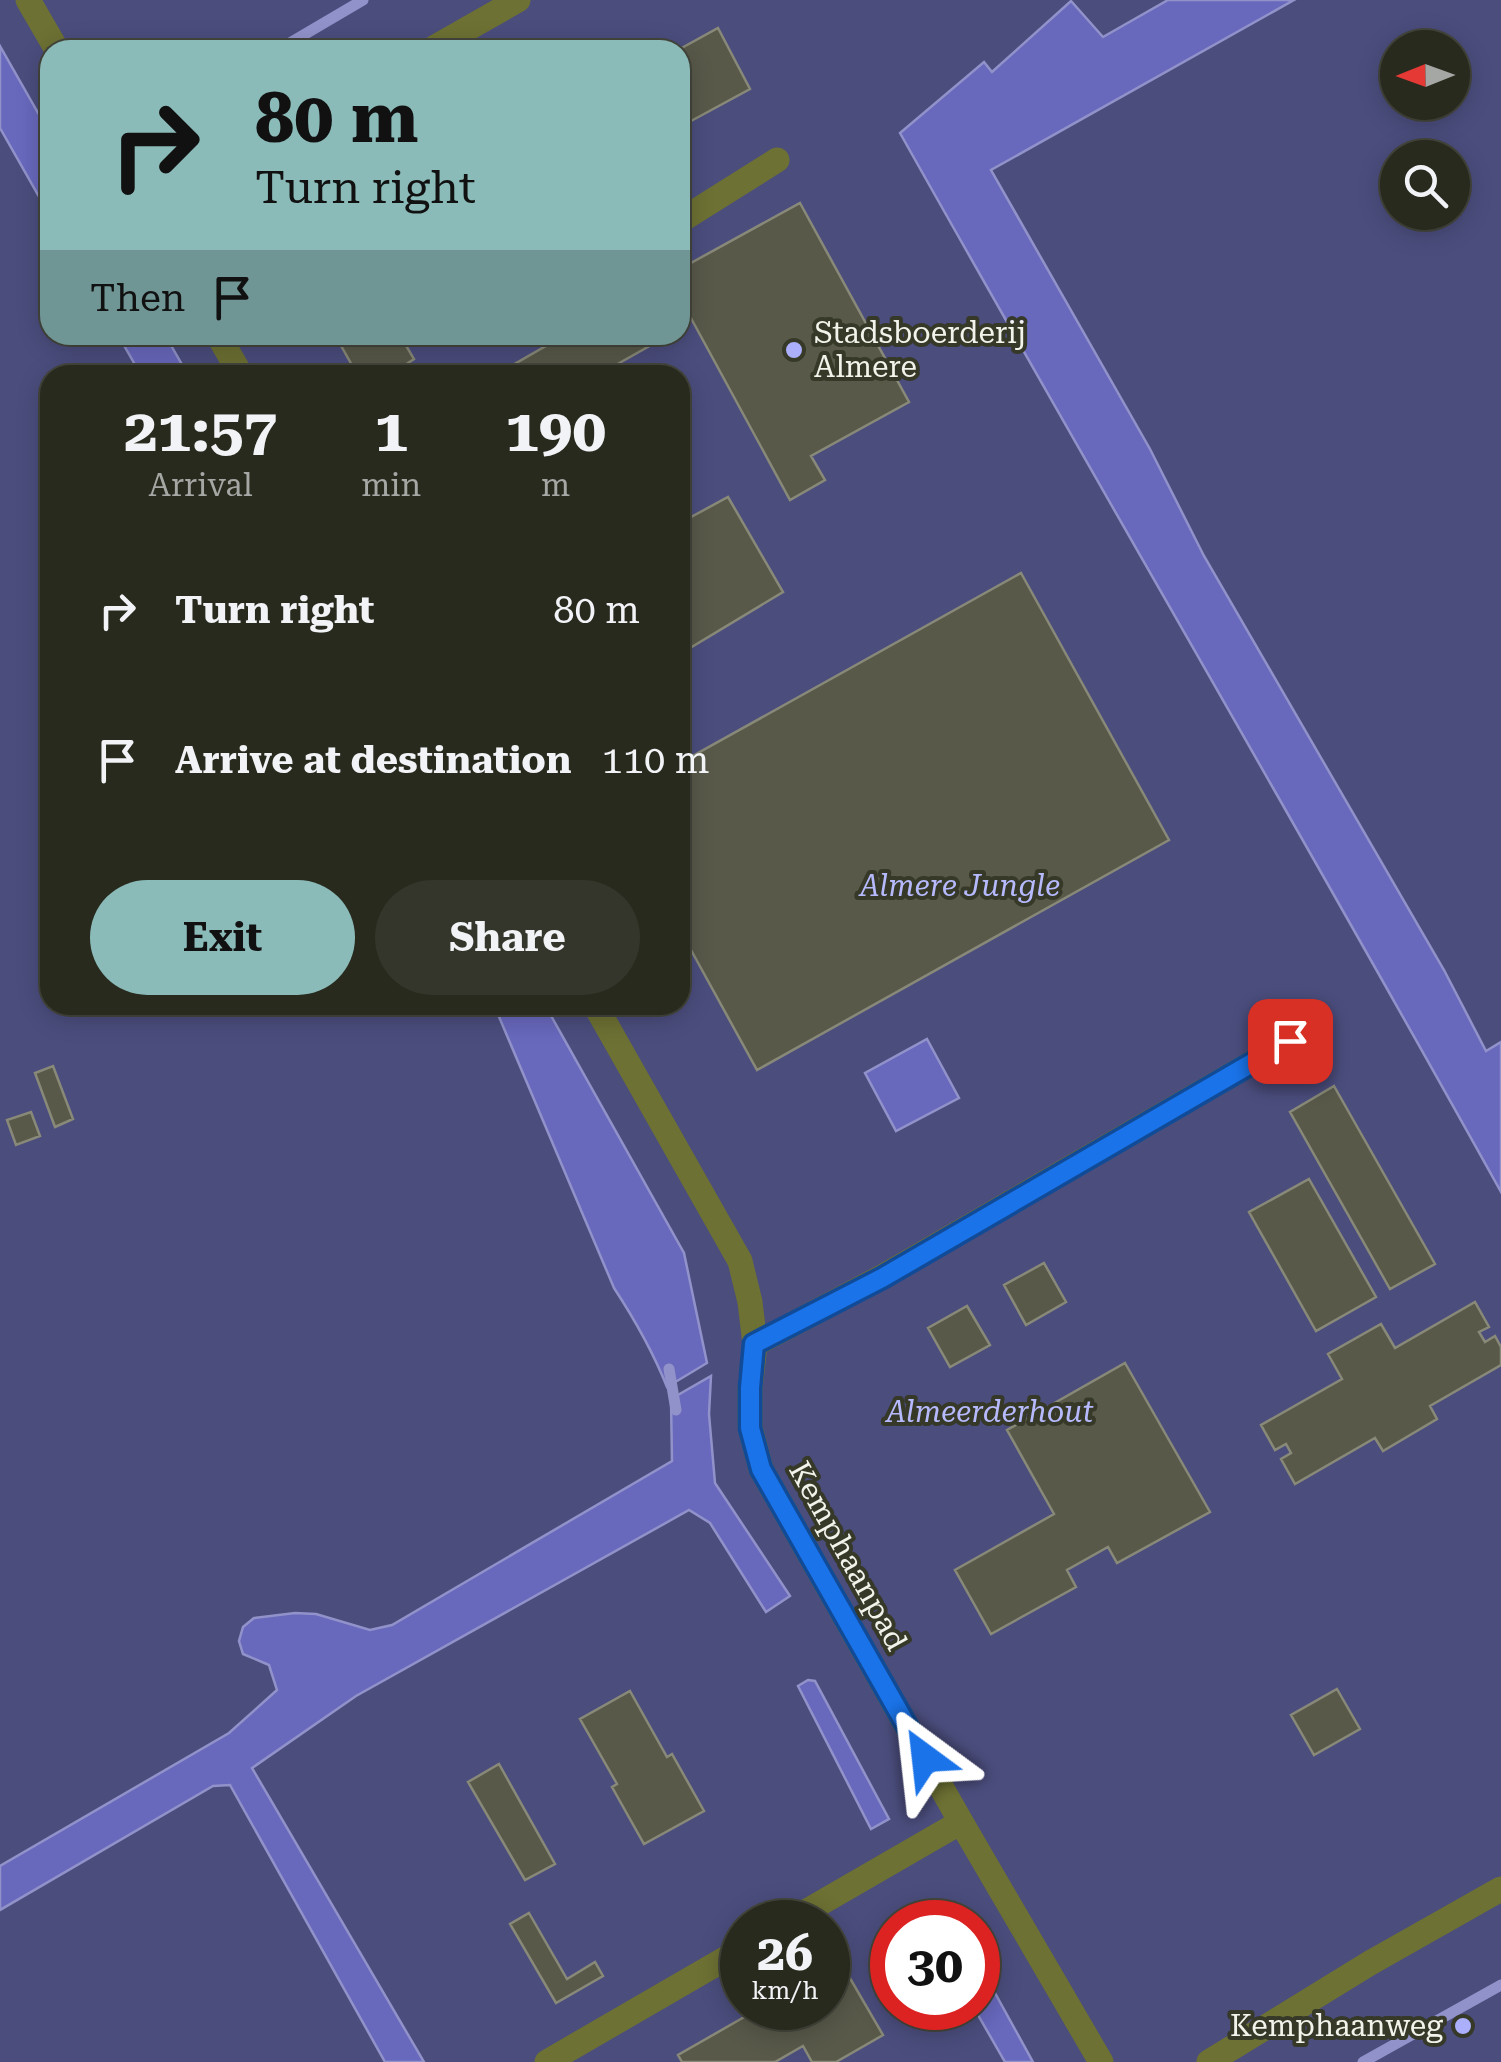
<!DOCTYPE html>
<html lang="en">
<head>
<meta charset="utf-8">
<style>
	:root { --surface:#282a1e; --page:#34362b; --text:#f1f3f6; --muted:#a5a7a4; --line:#44463c; --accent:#8bbbb9 }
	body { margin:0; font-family:"Roboto Serif",serif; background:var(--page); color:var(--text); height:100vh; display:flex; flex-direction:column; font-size:38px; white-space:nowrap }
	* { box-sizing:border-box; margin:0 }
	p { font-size:32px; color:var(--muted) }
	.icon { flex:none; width:55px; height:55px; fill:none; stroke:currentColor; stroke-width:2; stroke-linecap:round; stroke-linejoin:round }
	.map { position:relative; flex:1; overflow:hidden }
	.details { position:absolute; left:40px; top:365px; width:650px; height:650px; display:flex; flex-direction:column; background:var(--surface); border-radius:30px; box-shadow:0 5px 25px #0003,0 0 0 2px var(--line) }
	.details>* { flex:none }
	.banner { position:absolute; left:40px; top:40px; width:650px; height:305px; border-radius:30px; box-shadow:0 5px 25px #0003,0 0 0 2px var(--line); background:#8bbbb9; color:#111; overflow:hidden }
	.needle { width:65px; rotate:269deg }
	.controls { position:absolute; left:1380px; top:30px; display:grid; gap:20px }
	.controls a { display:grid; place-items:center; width:90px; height:90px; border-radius:50%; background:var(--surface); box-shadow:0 5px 25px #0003,0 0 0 2px var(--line); font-size:50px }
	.speed { position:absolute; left:720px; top:1900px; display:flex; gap:20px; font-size:50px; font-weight:700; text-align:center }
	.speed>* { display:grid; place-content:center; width:130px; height:130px; border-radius:50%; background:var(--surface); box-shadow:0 5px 25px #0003,0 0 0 2px var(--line); line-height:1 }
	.speed small { font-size:25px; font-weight:400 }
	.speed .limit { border:15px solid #d22; background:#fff; color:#111 }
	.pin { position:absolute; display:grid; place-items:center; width:85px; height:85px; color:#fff; margin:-42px; border-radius:20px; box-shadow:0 5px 15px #0006 }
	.me { position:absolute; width:110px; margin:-55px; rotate:330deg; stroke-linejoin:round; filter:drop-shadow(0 0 8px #0008) }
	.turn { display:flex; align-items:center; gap:35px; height:210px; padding:0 50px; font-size:45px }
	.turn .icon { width:130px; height:130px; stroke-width:2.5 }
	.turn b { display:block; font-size:70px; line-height:85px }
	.then { display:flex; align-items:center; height:95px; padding:0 50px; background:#0003; gap:20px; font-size:38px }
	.eta { display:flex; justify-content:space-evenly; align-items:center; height:170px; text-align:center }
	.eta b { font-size:60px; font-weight:700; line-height:70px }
	.cta { display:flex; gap:20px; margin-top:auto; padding:20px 50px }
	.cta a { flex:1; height:115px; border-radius:60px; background:var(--accent); color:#111; font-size:40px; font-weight:700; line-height:115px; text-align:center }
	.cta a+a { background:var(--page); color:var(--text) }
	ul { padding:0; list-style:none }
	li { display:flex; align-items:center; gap:30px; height:150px; padding:0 50px }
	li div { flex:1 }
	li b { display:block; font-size:38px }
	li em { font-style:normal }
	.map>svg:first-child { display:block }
	.green { fill:#4b4d7d; fill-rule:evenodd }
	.water { fill:#6868bd; stroke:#9192ca; stroke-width:2.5 }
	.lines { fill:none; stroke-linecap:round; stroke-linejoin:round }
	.stream { stroke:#9192ca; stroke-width:11 }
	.building { fill:#585949; stroke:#888978; stroke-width:2.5 }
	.minor { stroke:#6d7133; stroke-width:25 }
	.route-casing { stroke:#114b97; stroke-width:25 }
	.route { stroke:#1a73e8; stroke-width:18 }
	.poi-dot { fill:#acaffb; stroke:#363828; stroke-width:4 }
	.labels { text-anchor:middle; stroke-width:8; stroke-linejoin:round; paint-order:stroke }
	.poi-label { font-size:30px; fill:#f2f3ea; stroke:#363828; text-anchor:start }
	.park-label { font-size:30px; font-style:italic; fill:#b6bafd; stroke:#363828 }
	.street-label { font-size:30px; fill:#f2f3ea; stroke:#363828 }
</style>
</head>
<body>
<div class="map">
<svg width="1501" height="2062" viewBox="0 0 1501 2062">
	<rect width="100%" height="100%" fill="#363828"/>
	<path class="green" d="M0,0h1501v2062h-1501zM1398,48h54v54h-54zM50,50h630v285h-630zM1398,158h54v54h-54zM50,375h630v630h-630zM742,1922h86v86h-86zM892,1922h86v86h-86z"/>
	<path class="water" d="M1168,0h126l-303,170 159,279 54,107 240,414 42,81 15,-9v150c-197,-355 -402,-705 -601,-1059l84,-71 8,10 79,-71 32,36z
		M0,46l50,88v82l-50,-88z
		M118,335h47l23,40h-47z
		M494,1005h51l139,248 23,110 -40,24c-14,-35 -32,-67 -53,-99z
		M927,1039l32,59 -63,33 -31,-58z
		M711,1376l-2,38 6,69 75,113 -24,16 -56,-89 -21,-13 -333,186 -104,72 172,294h-39l-155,-277 -17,1 -213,124v-44l229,-133 48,-43 -8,-25 -26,-11 -4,-13 4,-14 11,-9 41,-5 21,1 54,16 22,-5 280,-164 -1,-62z
		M808,1680l7,1 74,138 -18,10 -73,-143z
		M978,1962l55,100h-28l-31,-54h4z"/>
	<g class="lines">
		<path class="stream" d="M278,50l85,-50
			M669,1369l7,41
			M1363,2062l138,-77"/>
	</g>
	<path class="building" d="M718,28l32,61 -70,38v-77h-2z
		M800,203l109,199 -98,54 14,24 -35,20 -110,-202v-29z
		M335,335h55l4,6 7,-4 13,22 -24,16h-50l13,-8z
		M565,335h83l5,9 -55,31h-91l-3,-5z
		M728,497l55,95 -103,62v-131z
		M1021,573l148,267 -412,230 -77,-140v-167z
		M53,1066l20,53 -18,8 -20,-54z
		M1334,1086l101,178 -45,25 -100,-177z
		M31,1112l9,24 -24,9 -9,-25z
		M1309,1179l67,118 -60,34 -67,-119z
		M1044,1263l22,39 -40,23 -22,-40z
		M1475,1302l14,25 -10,5 6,10 10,-6 6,11v18l-71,41 7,13 -54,32 -8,-13 -80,46 -14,-25 10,-6 -5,-9 -11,6 -14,-25 81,-46 -14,-25 53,-30 14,24z
		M967,1306l23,39 -40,22 -22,-39z
		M1125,1363l85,149 -93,51 -9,-16 -41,23 9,17 -85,47 -36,-64 99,-56 -47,-84z
		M1337,1689l23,40 -46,26 -23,-40z
		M630,1691l37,66 5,-3 32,57 -60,33 -32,-57 5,-3 -37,-65z
		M499,1764l56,100 -30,16 -57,-98z
		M529,1913l38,66 28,-17 8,14 -47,27 -46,-79z
		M840,1961l43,74 -47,27h-24l-9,-16 -28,16h-93l-4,-7 82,-47h68v-40z"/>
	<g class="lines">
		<path class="minor" d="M28,0l29,50
			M430,50l88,-50
			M680,221l97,-61
			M218,335l23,40
			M595,1005l145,256 10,41 5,42 -5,45v38l11,42 200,353 140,240
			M755,1344l127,-67 408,-236
			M788,1922l173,-100
			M547,2062l195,-113
			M1209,2062l161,-99 131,-74"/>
	</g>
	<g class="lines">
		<defs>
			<path id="route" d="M925,1758l-164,-289 -11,-41v-40l4,-44 128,-66 408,-237"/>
		</defs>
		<use href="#route" class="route-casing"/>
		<use href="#route" class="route"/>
	</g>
	<g class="poi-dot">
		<circle cx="794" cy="350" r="10"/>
		<circle cx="1463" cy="2026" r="10"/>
	</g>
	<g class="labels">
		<g class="poi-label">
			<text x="814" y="343">Stadsboerderij<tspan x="814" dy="34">Almere</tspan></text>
			<text x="1443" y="2036" text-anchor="end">Kemphaanweg</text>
		</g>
		<g class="park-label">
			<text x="960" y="896">Almere Jungle</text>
			<text x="990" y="1422">Almeerderhout</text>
		</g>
		<g class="street-label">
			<text transform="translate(848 1556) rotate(61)" y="10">Kemphaanpad</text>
		</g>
	</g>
</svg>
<div class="controls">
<a><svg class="needle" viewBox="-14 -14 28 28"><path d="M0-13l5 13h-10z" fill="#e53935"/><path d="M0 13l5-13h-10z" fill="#a5a7a4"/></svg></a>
<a><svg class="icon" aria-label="search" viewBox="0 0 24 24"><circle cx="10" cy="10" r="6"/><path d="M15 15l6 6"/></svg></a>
</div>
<div class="speed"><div>26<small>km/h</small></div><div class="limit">30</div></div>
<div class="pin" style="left:1290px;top:1041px;background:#d93025"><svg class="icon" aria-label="arrive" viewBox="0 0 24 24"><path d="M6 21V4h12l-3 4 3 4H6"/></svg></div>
<svg class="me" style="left:925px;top:1758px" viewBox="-20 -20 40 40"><path d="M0-17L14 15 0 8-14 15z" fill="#1a73e8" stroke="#fff" stroke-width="4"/></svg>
<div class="banner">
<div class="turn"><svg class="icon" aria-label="right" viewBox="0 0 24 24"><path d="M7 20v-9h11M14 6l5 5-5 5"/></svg><div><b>80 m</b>Turn right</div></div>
<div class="then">Then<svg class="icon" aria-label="arrive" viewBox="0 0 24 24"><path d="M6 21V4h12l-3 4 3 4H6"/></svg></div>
</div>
<section class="details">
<div class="eta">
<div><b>21:57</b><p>Arrival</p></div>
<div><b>1</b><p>min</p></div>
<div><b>190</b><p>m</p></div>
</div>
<ul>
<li><svg class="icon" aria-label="right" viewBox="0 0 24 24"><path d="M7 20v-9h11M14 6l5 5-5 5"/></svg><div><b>Turn right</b></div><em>80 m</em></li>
<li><svg class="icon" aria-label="arrive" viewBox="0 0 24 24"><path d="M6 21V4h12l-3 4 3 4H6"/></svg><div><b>Arrive at destination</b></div><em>110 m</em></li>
</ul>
<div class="cta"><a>Exit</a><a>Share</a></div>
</section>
</div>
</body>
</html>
